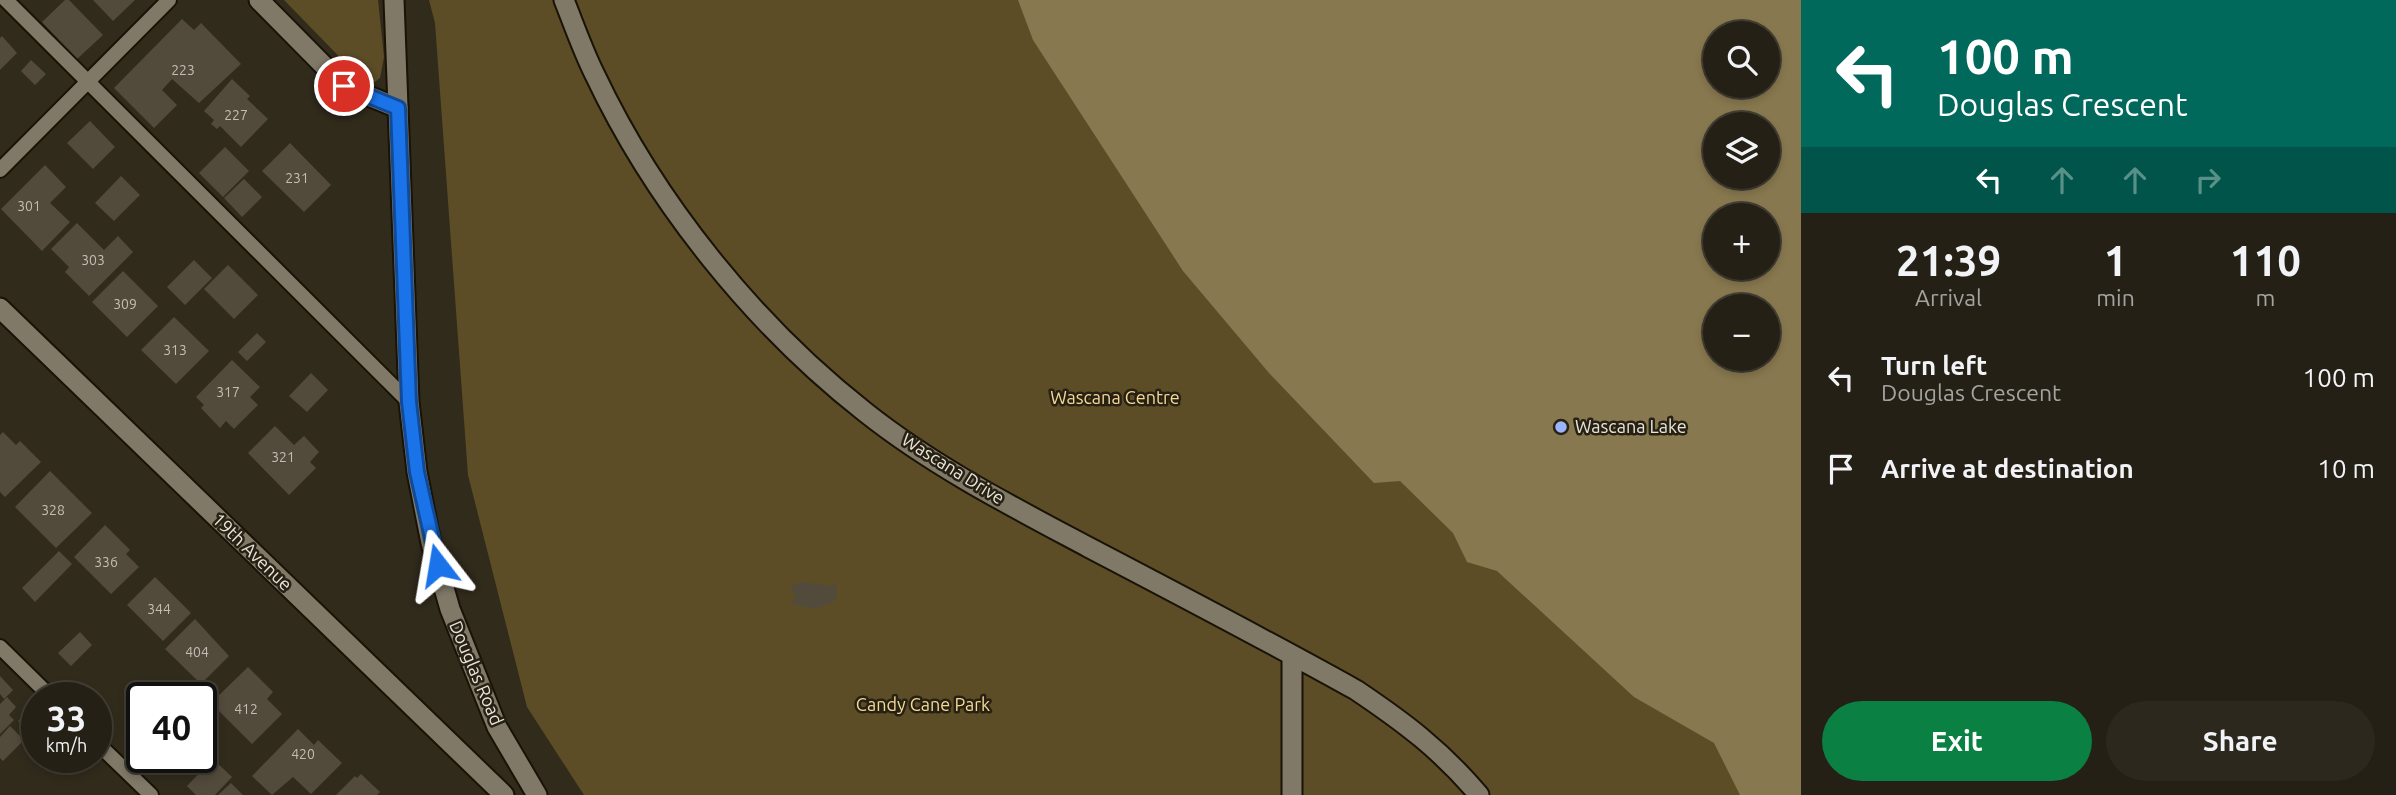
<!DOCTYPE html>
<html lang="en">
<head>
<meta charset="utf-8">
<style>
	:root { --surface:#252015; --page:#2d281e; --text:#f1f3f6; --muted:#a3a3a0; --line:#423e34; --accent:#0b8043 }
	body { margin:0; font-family:Ubuntu,sans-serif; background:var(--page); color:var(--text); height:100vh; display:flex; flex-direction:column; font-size:26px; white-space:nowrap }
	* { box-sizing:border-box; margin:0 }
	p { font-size:23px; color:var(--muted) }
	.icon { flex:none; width:38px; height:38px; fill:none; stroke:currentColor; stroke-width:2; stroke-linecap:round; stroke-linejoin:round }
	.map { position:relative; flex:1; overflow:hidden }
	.sheet { display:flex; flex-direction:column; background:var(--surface); width:595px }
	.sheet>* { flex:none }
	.hud { background:#00695c; color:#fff; overflow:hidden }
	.tools { position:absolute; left:1703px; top:21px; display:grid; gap:14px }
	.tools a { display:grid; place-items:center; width:77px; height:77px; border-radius:50%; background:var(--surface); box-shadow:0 4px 10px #0003,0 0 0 2px var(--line); font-size:35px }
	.speed { position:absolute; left:21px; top:682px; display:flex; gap:14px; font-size:35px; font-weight:700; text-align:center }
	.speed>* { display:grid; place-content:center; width:91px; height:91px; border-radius:50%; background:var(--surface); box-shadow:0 4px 10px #0003,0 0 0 2px var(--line); line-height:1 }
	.speed small { font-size:18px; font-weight:400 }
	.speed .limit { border:4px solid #111; border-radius:10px; background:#fff; color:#111 }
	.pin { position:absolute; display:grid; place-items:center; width:60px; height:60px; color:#fff; margin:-30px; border:4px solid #fff; border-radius:50%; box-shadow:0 2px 7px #0007 }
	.me { position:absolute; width:77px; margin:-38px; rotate:346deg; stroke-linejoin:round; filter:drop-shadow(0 0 5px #0008) }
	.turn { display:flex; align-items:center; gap:24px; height:147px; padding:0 21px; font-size:32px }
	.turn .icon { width:91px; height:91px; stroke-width:2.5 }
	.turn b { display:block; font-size:49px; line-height:60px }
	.lanes { display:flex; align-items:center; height:66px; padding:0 21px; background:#0003; justify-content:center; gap:35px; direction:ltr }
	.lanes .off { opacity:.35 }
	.eta { display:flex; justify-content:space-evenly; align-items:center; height:119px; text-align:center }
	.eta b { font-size:42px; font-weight:700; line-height:49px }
	.primary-button { display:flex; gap:14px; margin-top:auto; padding:14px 21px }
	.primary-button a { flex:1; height:80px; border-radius:42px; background:var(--accent); color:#fff; font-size:28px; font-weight:700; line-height:80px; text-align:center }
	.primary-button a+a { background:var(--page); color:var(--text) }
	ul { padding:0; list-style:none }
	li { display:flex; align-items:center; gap:21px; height:91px; padding:0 21px }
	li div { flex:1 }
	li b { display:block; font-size:26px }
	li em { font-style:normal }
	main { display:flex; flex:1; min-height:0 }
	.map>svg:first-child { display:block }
	.green { fill:#5c4d27; fill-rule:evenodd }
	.water { fill:#88784f; fill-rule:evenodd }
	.building { fill:#524b3c }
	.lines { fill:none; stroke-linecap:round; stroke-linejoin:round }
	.service-casing { stroke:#191306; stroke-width:18 }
	.minor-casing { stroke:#191306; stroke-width:23 }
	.tertiary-casing { stroke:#191306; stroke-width:23 }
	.service { stroke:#807968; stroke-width:14 }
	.minor { stroke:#807968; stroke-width:19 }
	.tertiary { stroke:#807968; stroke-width:19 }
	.route-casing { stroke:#114b97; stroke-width:18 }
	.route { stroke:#1a73e8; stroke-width:12 }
	.poi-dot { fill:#9bb5fd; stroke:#272113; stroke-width:2.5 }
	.labels { text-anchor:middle; stroke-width:5; stroke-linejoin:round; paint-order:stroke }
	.number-label { font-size:14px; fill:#c2beb3 }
	.park-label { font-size:18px; fill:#f4d995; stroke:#272113 }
	.poi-label { font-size:18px; fill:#e8e5db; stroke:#272113; text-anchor:start }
	.street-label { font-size:18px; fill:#e8e5db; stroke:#272113 }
</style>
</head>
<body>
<main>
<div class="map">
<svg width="1801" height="795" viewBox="0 0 1801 795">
	<rect width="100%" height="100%" fill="#312b1c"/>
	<path class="green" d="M284,0h94l6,57 -4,21 -5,4 -13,-2z
		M429,0h1372v795h-1217l-57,-88 -59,-232 -33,-452zM1715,33h53v53h-53zM1715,124h53v53h-53zM1715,215h53v53h-53zM1715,306h53v53h-53z"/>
	<path class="water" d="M1018,0h783v795h-61l-26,-52 -80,-46 -137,-126 -30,-9 -14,-29 -53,-52 -26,2 -105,-110 -86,-102 -150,-231zM1715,33h53v53h-53zM1715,124h53v53h-53zM1715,215h53v53h-53zM1715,306h53v53h-53z"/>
	<path class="building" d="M65,0h4l34,35 -26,24 -35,-37z
		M93,0h42l-22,21z
		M182,19l12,11 7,-7 40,41 -42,39 -27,-24 -10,11 15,15 -23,23 -40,-40z
		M2,36l15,17 -17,17v-32z
		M31,60l15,14 -11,11 -14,-14z
		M232,79l18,17 -3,3 21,20 -27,28 -21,-21 -3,3 -6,-5 3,-4 -10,-9z
		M90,121l25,26 -22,22 -26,-26z
		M290,143l41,42 -27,27 -42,-41z
		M225,147l24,24 -26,26 -24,-24z
		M45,165l21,22 -16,16 20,19 -28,29 -41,-42z
		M121,176l19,19 -26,26 -19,-18z
		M244,179l18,18 -20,20 -18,-19z
		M77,223l27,27 14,-14 15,16 -44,44 -24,-24 4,-5 -18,-18z
		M194,260l18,18 -27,27 -18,-18z
		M228,265l30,30 -24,24 -30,-30z
		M123,271l35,35 -31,31 -35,-35z
		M174,317l35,34 -33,33 -35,-34z
		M257,333l9,9 -19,19 -9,-9z
		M232,360l28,27 -10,10 8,8 -24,24 -8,-8 -6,7 -19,-20 3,-3 -8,-8z
		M311,373l17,17 -21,22 -18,-16z
		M275,426l19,19 10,-9 15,16 -9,10 6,6 -27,27 -41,-42z
		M3,432l13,13 4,-4 21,21 -36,35 -5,-5v-57z
		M50,471l42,42 -36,35 -41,-41z
		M105,525l25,25 -4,4 13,13 -28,27 -37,-37z
		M59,551l13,13 -37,38 -13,-14z
		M155,577l36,36 -28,28 -36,-36z
		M801,582l30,4 5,-3 1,14 -5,6 -19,6 -22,-6 5,-5 -5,-9 2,-4z
		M195,619l34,37 -28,28 -36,-35z
		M80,632l12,13 -21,21 -13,-13z
		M248,667l25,25 -6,7 15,15 -30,30 -41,-41z
		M0,676l13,14 -9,9 -4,-5z
		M197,686l12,13 -8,8v-9h-17z
		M7,697l9,10 -7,8 5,5 -14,14v-30z
		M30,709l7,6v11l-7,7 -12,-12z
		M10,726l14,14 -21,21 -3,-3v-21z
		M298,729l16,16 4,-5 24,23 -31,31 -18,-17 -21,18 -20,-19z
		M213,759l19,18 -17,18h-19l-9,-9z
		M361,774l19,18 -3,3h-41l19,-19 2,2z
		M231,783l12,12h-25z"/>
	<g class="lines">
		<defs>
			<path id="service" d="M6,0l403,402
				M0,170l169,-170
				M0,647l52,51
				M96,742l55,53"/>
			<path id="minor" d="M259,0l85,86 54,22
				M564,0c10,25 19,51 31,75 60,127 159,250 270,337 68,54 146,94 223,135 90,47 180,94 268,143 49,33 85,60 123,105
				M0,308l504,487
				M1292,795v-140"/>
			<path id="tertiary" d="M394,0l15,402 8,70 14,71 19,66 47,118 40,68"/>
		</defs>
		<use href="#service" class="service-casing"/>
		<use href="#minor" class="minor-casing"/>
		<use href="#tertiary" class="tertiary-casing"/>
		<use href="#service" class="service"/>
		<use href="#minor" class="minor"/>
		<use href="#tertiary" class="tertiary"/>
	</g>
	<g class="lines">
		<defs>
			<path id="route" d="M344,86l54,22 11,294 8,70 21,93"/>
		</defs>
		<use href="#route" class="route-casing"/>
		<use href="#route" class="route"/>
	</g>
	<circle class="poi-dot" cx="1561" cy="427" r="7"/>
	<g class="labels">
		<g class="number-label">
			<text x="183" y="75">223</text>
			<text x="236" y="120">227</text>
			<text x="297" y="183">231</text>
			<text x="29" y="211">301</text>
			<text x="93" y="265">303</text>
			<text x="125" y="309">309</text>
			<text x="175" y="355">313</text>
			<text x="228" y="397">317</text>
			<text x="283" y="462">321</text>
			<text x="53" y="515">328</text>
			<text x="106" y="567">336</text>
			<text x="159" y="614">344</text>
			<text x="197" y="657">404</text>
			<text x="246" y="714">412</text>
			<text x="303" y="759">420</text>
		</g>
		<g class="park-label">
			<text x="1115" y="404">Wascana Centre</text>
			<text x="923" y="711">Candy Cane Park</text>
		</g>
		<g class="poi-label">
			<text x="1575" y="433">Wascana Lake</text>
		</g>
		<g class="street-label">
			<text transform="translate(953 469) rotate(32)" y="6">Wascana Drive</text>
			<text transform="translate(252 552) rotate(44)" y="6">19th Avenue</text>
			<text transform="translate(476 673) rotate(67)" y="6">Douglas Road</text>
		</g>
	</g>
</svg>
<div class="tools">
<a><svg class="icon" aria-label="search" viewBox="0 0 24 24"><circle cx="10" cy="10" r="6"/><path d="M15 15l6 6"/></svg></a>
<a><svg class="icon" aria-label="layers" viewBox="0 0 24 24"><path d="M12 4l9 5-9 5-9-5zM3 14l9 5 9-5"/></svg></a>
<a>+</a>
<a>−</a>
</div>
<div class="speed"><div>33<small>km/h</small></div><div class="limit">40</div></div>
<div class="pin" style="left:344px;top:86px;background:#d93025"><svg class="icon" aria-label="arrive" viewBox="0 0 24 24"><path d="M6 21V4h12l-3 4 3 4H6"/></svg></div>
<svg class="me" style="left:438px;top:565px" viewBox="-20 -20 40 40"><path d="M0-17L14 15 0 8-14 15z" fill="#1a73e8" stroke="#fff" stroke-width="4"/></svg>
</div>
<section class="sheet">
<div class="hud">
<div class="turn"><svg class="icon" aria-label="left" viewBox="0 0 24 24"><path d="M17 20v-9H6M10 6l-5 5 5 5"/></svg><div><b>100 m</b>Douglas Crescent</div></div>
<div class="lanes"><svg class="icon" aria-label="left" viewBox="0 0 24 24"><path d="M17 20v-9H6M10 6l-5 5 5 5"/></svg><svg class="icon off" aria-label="ahead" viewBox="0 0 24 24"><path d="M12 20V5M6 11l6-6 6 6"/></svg><svg class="icon off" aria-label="ahead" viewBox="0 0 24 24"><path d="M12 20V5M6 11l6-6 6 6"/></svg><svg class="icon off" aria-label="right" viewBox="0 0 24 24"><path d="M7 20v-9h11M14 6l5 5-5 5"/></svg></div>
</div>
<div class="eta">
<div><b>21:39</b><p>Arrival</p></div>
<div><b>1</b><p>min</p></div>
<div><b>110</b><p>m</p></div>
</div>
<ul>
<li><svg class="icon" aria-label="left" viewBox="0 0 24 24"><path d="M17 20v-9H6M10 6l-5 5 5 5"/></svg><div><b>Turn left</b><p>Douglas Crescent</p></div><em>100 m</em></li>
<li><svg class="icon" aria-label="arrive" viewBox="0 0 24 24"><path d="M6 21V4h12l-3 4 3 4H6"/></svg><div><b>Arrive at destination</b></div><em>10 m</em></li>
</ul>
<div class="primary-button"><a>Exit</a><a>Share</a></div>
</section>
</main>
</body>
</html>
